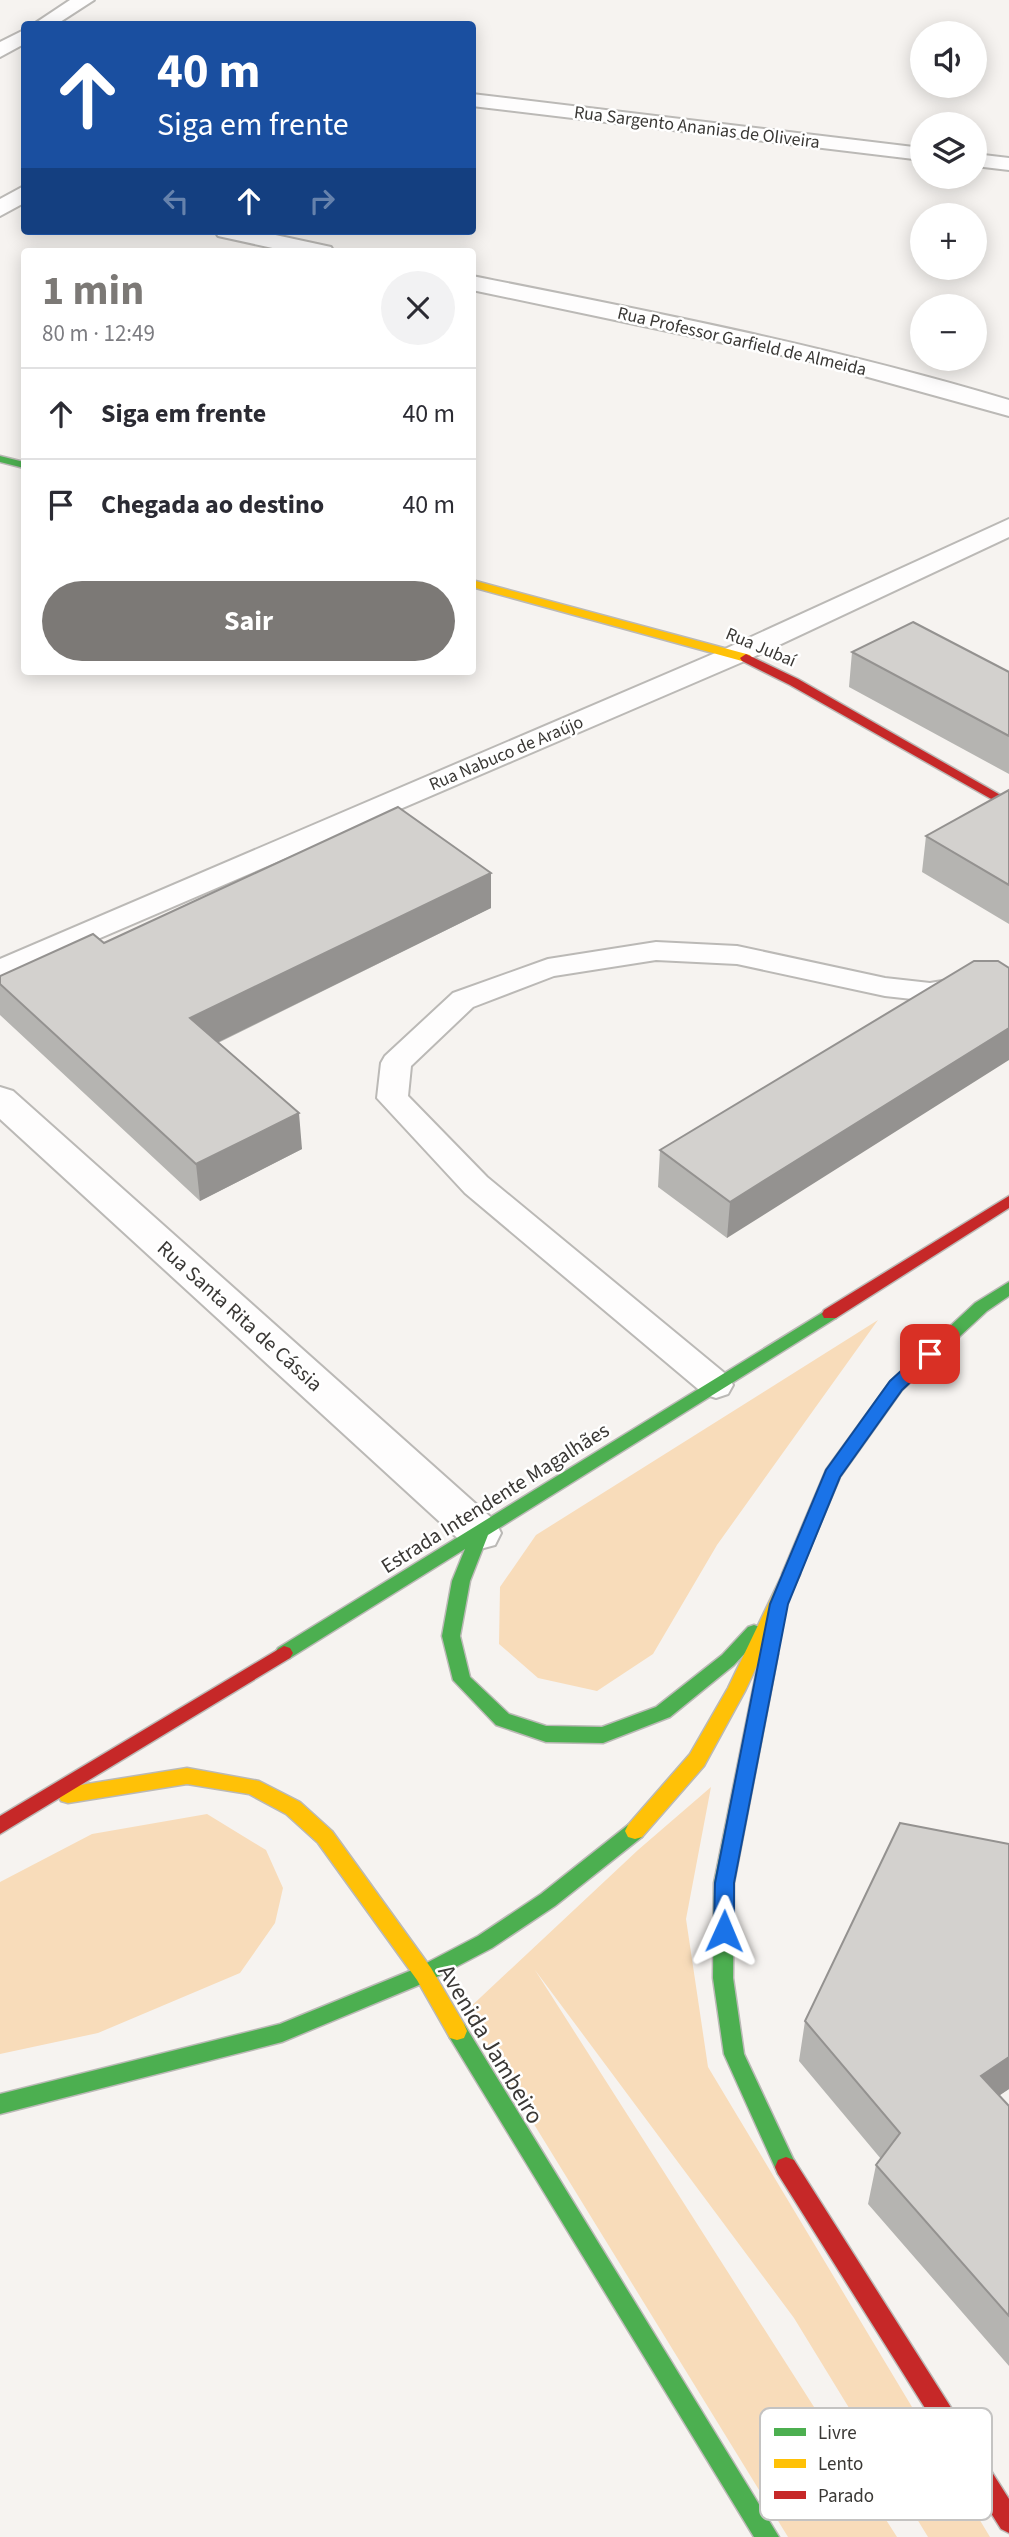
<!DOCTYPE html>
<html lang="pt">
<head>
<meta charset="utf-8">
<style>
	:root { --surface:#fff; --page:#f2f2f3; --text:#2b2b33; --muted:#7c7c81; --line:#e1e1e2; --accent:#7c7976 }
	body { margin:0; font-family:"Source Sans 3",sans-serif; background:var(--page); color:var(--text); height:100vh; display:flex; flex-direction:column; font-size:26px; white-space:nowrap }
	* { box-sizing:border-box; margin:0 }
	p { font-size:23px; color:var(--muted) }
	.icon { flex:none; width:38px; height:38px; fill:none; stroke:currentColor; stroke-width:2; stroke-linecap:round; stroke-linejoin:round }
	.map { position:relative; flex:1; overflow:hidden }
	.sheet { position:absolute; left:21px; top:248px; width:455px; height:427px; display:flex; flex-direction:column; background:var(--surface); border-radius:7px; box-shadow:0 4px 18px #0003 }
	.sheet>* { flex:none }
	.guide { position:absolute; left:21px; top:21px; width:455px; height:214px; border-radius:7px; box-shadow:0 4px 18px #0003; background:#1a4fa0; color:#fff; overflow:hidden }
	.fabs { position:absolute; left:910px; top:21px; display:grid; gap:14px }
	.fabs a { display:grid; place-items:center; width:77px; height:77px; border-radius:50%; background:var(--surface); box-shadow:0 4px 18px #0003; font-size:35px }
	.pin { position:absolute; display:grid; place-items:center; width:60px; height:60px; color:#fff; margin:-30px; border-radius:14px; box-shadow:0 4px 10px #0006 }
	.me { position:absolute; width:77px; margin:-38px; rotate:1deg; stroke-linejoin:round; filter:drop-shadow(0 0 5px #0008) }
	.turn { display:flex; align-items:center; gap:24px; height:147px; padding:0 21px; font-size:32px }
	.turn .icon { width:91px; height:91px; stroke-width:2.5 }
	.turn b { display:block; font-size:49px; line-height:60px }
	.lanes { display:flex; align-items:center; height:66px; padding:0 21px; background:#0003; justify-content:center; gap:35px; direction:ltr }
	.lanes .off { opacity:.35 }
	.round { display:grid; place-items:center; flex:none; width:74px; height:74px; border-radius:37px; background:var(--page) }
	.overview { display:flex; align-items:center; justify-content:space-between; height:119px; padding:0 21px }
	h1 { font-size:42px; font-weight:700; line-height:52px; color:var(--accent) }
	.action { display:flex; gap:14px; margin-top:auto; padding:14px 21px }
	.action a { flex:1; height:80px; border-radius:42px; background:var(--accent); color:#fff; font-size:28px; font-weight:700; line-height:80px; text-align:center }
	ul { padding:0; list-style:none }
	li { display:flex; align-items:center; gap:21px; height:91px; padding:0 21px; border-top:2px solid var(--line) }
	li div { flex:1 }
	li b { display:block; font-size:26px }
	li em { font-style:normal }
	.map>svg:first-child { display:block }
	.green { fill:#f8dcba }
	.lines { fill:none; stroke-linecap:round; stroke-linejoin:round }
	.lane-casing { stroke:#bbb9b6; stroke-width:4 }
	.street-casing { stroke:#bbb9b6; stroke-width:4 }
	.fast-casing { stroke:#bbb9b6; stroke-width:3 }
	.slow-casing { stroke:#bbb9b6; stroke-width:3 }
	.jam-casing { stroke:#bbb9b6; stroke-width:3 }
	.lane { fill:#fefdfd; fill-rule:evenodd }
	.street { fill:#fefdfd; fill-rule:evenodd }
	.fast { fill:#4caf50; fill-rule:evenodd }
	.slow { fill:#ffc107; fill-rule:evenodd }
	.jam { fill:#c62828; fill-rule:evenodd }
	.wall { fill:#b5b4b1 }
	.shaded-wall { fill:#949290 }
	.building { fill:#d3d1ce; stroke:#949290; stroke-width:2 }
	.route { fill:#1a73e8; stroke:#114b97; stroke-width:2 }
	.labels { text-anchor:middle; stroke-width:5; stroke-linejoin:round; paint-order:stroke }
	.far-street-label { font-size:18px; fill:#3a3835; stroke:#fff }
	.street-label { font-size:21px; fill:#3a3835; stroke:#fff }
	.near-street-label { font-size:24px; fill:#3a3835; stroke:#fff }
	.key { fill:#fff; stroke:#c4c3c2; stroke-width:2 }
	.key-label { font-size:19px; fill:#3a3835 }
</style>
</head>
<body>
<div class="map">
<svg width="1009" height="2537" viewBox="0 0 1009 2537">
	<rect width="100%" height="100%" fill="#f6f3f0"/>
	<path class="green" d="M878,1320l-161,225 -64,109 -56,37 -59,-13 -39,-34 1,-57 36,-52z
		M711,1787l-25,132 22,148 282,470h-62l-134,-219 -259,-348 362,567h-109l-323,-525 173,-162z
		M207,1814l59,36 17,38 -8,35 -35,50 -142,60 -98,21v-172l92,-48z"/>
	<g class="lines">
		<defs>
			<path id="lane" d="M656,942l81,4 148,32 45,5 43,-7h36v18h-36l-43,7 -45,-5 -148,-32 -81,-4 -102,16 -81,31 -62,59 -3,30 79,81 241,199 5,9 -5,9 -12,4 -12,-4 -239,-201 -88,-95 4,-35 4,-7 68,-63 95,-34z"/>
			<path id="street" d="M70,0h24l-37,24h-23z
				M24,30v14l-24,13v-15z
				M472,94l450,54v12l-450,-54z
				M975,154l34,4v12l-34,-4z
				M24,186v17l-24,13v-17z
				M215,231h42l74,16 3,5h-43l-73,-16z
				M472,276c181,36 361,71 537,124v16l-199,-55 -338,-71z
				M1009,519v18l-262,123 -747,321v-22l727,-311z
				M0,1087l13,4 482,430 6,12 -6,12 -15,4 -15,-4 -465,-426z"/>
			<path id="fast" d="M0,456l24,6v6l-24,-6z
				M1009,1282v14l-22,15 -85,79 -62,87 -43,102 -6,2 -6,-2 -3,-5 44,-104 64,-88 85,-79z
				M830,1308l6,2 2,4 -2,4 -348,217 -18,46 -10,55 10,41 39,37 37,12 56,1 54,-20 66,-52 26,-28 6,-2 6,2 3,5 -3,5 -26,28 -64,52 -67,26 -57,-1 -50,-17 -43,-45 -11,-44 10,-55 13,-32 -175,109 -6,2 -6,-2 -3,-5 3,-5z
				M769,1647l6,2 3,5 -44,229 -1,95 11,76 53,113 -3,7 -8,3 -8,-3 -54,-120 -11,-76 1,-95 46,-229 3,-5z
				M635,1823l7,2 3,6 -3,6 -87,69 -63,42 -61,32 -149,62 -282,72v-20l280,-70 137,-56 61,-32 63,-42 87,-69z
				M457,2022l7,2 315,513h-25l-304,-499 -3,-7 3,-7z"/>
			<path id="slow" d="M472,580l278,75 2,3 -6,4 -4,-1 -270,-74z
				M791,1567l6,2 3,5 -55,117 -41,75 -62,71 -7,2 -7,-2 -3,-6 3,-6 62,-71 38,-66 57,-119z
				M187,1768l72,13 41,21 32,29 99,137 33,56 3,7 -3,7 -7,2 -7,-2 -33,-58 -99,-137 -32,-29 -37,-20 -62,-10 -119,19 -7,-2 -3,-6 3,-6 7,-2z"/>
			<path id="jam" d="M746,654l52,25 211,121v9l-219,-124 -48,-24 -2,-3z
				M1009,1196v12l-173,110h-12l-2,-4 2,-4z
				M284,1646l6,2 3,5 -3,5 -290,176v-18z
				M786,2157l8,3 215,339v34l-8,-4 -223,-355 -3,-7 3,-7z"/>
		</defs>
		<use href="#lane" class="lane-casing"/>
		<use href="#street" class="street-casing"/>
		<use href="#fast" class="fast-casing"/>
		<use href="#slow" class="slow-casing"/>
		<use href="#jam" class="jam-casing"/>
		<use href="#lane" class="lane"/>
		<use href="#street" class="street"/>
		<use href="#fast" class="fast"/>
		<use href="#slow" class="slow"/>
		<use href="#jam" class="jam"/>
	</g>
	<path class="wall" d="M852,652l157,20v102l-160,-87z
		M1009,790v134l-87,-52 4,-36z
		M491,873v35l-273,135 84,106 -102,52 -200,-186v-39l104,-33z
		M974,961l-247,277 -69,-51 2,-37z
		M1009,1844v245l-10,6 10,11v260l-141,-162 8,-39 5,-6 -82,-98 6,-40z"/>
	<path class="shaded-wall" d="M491,873v35l-297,146 -4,-36z
		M1009,1028v32l-282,178 3,-36z
		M299,1113l3,36 -102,52 -4,-37z
		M1009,2057v32l-38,26 10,-39z"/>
	<path class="building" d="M913,622l96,50v64l-157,-84z
		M1009,790v95l-83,-49z
		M398,807l93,66 -301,145 109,95 -103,51 -196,-180v-8l93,-42 11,9z
		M974,961h24l11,7v60l-279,174 -70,-52z
		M900,1823l109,21v213l-28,19 28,30v210l-133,-151 24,-32 -95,-112z"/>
	<path class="route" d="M930,1348l8,6 -2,4 -34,32 -62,87 -52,127 -54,279v48l-3,6 -7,2 -7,-2 -3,-6 1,-48 55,-279 56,-134 64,-89 34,-31z"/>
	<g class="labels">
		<g class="far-street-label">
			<text transform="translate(697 127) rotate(7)" y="6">Rua Sargento Ananias de Oliveira</text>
			<text transform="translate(742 341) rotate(13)" y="6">Rua Professor Garfield de Almeida</text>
			<text transform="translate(761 647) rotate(23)" y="6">Rua Jubaí</text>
			<text transform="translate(506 753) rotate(-23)" y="6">Rua Nabuco de Araújo</text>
		</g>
		<g class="street-label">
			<text transform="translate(240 1316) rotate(42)" y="7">Rua Santa Rita de Cássia</text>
			<text transform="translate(495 1498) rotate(-32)" y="7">Estrada Intendente Magalhães</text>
		</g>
		<g class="near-street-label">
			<text transform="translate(491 2044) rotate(59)" y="8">Avenida Jambeiro</text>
		</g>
	</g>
	<rect x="760" y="2408" width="232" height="112" rx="10" class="key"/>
	<rect x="774" y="2428" width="32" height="8" fill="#4caf50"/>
	<rect x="774" y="2459" width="32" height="9" fill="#ffc107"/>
	<rect x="774" y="2491" width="32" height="8" fill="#c62828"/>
	<g class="key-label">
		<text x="818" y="2439">Livre</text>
		<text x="818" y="2470">Lento</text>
		<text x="818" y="2502">Parado</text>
	</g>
</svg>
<div class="fabs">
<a><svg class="icon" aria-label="sound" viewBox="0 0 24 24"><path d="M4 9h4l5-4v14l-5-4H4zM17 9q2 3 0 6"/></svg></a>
<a><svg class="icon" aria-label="layers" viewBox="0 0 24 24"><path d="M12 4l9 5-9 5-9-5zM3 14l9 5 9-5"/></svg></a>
<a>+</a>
<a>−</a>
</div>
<div class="pin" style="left:930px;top:1354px;background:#d93025"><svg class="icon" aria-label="arrive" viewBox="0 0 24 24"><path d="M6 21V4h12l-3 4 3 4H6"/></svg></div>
<svg class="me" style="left:724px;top:1931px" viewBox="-20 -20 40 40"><path d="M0-17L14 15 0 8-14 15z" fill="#1a73e8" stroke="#fff" stroke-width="4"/></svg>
<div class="guide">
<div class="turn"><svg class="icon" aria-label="ahead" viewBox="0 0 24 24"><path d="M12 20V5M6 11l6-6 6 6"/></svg><div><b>40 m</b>Siga em frente</div></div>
<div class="lanes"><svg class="icon off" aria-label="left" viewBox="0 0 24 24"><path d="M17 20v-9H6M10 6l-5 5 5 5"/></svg><svg class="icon" aria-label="ahead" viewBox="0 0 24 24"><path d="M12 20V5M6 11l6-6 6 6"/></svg><svg class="icon off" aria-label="right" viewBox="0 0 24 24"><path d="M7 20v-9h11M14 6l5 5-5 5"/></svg></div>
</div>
<section class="sheet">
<div class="overview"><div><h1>1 min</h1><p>80 m · 12:49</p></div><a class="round"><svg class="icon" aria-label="close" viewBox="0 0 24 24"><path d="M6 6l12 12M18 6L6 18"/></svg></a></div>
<ul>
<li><svg class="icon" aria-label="ahead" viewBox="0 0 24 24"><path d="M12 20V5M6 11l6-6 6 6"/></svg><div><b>Siga em frente</b></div><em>40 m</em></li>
<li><svg class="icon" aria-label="arrive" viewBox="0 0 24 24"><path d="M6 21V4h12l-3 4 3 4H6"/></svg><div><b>Chegada ao destino</b></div><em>40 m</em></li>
</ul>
<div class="action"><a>Sair</a></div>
</section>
</div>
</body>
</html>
